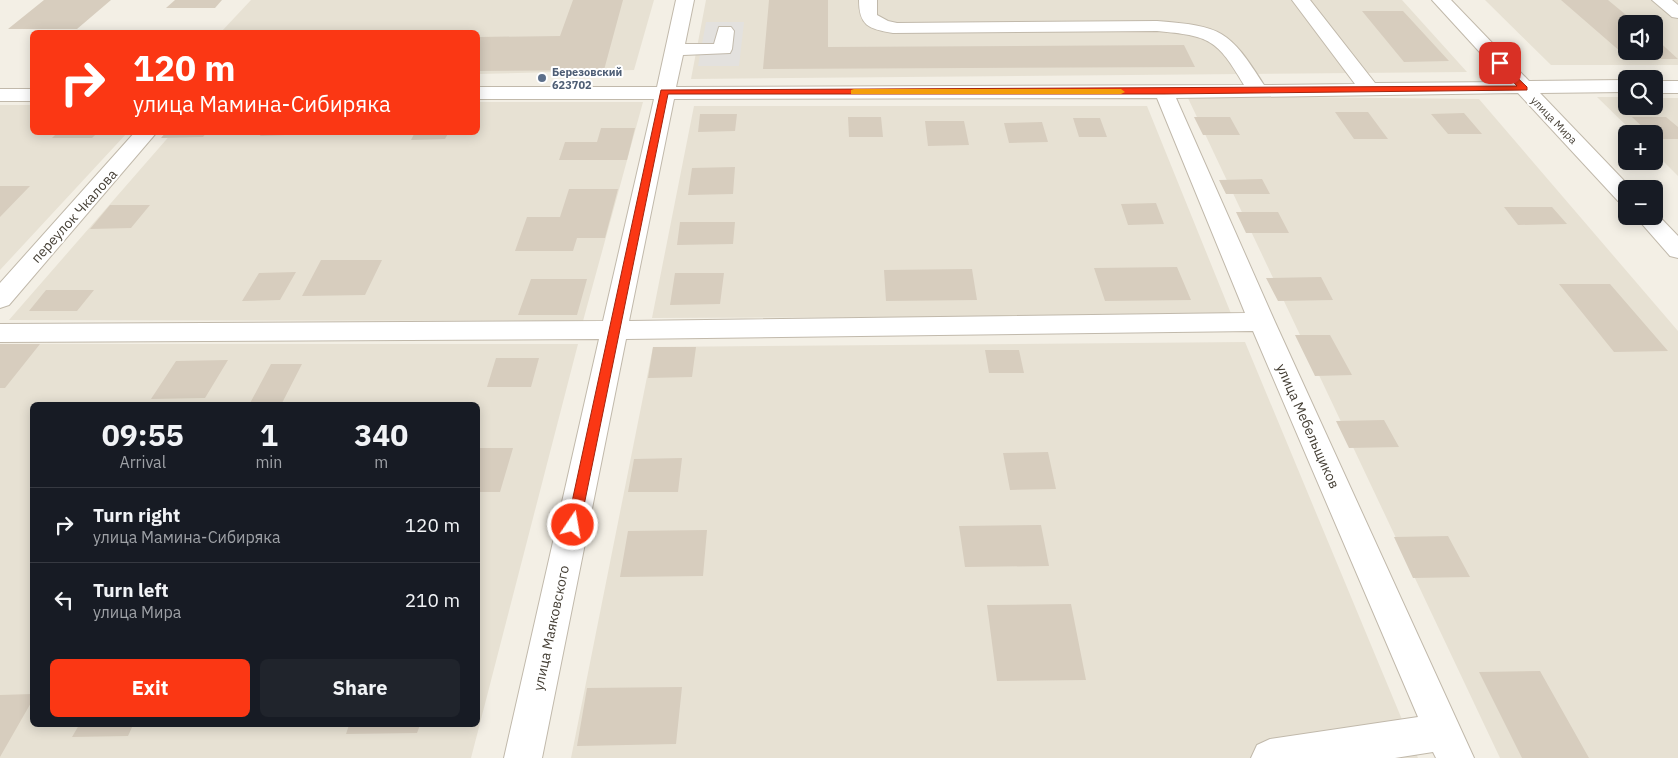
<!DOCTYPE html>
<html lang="en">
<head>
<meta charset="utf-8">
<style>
	:root { --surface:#171b24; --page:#20242c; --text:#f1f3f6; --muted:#9ea1a6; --line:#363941; --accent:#fb3714 }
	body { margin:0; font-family:"IBM Plex Sans",sans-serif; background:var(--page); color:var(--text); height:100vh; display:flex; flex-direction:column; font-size:19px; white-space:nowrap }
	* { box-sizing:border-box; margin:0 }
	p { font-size:16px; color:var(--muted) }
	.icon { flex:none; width:28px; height:28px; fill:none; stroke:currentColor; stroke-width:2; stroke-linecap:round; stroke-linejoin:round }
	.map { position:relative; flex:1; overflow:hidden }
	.drawer { position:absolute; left:30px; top:402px; width:450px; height:325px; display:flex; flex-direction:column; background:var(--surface); border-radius:8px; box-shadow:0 2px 12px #0003 }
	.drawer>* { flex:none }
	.hud { position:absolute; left:30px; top:30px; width:450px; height:105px; border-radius:8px; box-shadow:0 2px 12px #0003; background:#fb3714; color:#fff; overflow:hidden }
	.controls { position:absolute; left:1618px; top:15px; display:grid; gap:10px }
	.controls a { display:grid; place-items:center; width:45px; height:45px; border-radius:8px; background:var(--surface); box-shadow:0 2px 12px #0003; font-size:25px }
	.pin { position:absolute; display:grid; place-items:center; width:42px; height:42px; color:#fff; margin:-21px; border-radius:10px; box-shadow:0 2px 8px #0006 }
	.me { position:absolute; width:55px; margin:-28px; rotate:12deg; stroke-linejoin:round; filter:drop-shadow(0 0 4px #0008) }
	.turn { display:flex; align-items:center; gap:18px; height:105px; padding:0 20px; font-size:22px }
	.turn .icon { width:65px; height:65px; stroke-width:2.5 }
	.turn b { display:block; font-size:35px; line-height:42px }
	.eta { display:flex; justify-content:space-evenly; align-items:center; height:85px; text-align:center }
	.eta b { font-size:30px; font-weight:700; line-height:35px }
	.button { display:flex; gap:10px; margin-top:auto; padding:10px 20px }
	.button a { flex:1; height:58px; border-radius:8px; background:var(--accent); color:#fff; font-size:20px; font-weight:700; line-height:58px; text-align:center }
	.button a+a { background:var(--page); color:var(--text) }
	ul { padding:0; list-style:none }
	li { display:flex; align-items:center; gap:15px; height:75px; padding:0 20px; border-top:1px solid var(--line) }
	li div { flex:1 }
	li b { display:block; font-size:19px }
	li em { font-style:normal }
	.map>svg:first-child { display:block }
	.residential { fill:#e7e1d3; fill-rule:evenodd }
	.parking { fill:#e3e1de }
	.building { fill:#d7cdbe }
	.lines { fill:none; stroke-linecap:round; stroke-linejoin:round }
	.minor-casing { stroke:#c1b9ab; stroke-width:2 }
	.minor { fill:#fff; fill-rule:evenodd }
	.route { fill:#fb3714; stroke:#a3240d }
	.slow { fill:#f59e0b }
	.service-dot { fill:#5c6f8a; stroke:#fff; stroke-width:2 }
	.labels { text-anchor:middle; stroke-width:4; stroke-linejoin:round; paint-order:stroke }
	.far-service-label { font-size:11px; font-weight:bold; fill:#4e5e75; stroke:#fff; text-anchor:start }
	.far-street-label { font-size:11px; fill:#453f35; stroke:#fff }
	.street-label { font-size:14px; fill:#453f35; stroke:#fff }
</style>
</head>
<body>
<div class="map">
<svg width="1678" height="758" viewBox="0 0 1678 758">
	<rect width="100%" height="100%" fill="#f3efe5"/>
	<path class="residential" d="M251,0h403l-20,70 -156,4v-42h-257z
		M706,0h696l65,72 -776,7z
		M1485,0h193v65h-127zM1626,24h28v27h-28z
		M1187,96l292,3 199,232v427h-178z
		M1597,97h29v9h28v-8h24v78l-24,-24v-18h-19z
		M478,102h165l-60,219 -574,-1 163,-187 306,-1z
		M0,105h32v27l95,1 -127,137z
		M694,106h453l85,210 -580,2z
		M1245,342l173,416h-847l82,-411z
		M0,344h578l-107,414h-471zM32,405h446v320h-446z"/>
	<path class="parking" d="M706,22h38l-5,44h-41z"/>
	<path class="building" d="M44,0h67l-34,29h-69z
		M175,0h47l-7,8h-49z
		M573,0h50l-19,70 -126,1v-34l82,-1z
		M769,0h59v47l356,-2 11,22 -432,2z
		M1561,0h47l29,24h-11v27h28v-14l24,22h-49z
		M1362,11h41l46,50 -45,1z
		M249,30h43l-2,2h-43z
		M1335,112h33l20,27h-34z
		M1464,113l18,21h-34l-17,-20z
		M700,114h37l-2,17 -37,1z
		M848,117h33l2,20h-34z
		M1194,117h36l10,18h-37z
		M1632,117h34l12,10v12h-23l-1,-5h-4z
		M1073,118h27l7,19h-28z
		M925,121h39l5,24 -41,1z
		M1042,122l6,20 -39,1 -5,-20z
		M601,128h34l-8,32h-68l6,-18h32z
		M58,132h40l-6,6h-40z
		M166,132h41l-4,5 -42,1z
		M262,132h25l-2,3 -25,1z
		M415,132h34l-4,7 -34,1z
		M735,167l-2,27 -45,1 4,-27z
		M1262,179l8,15h-44l-7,-14z
		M0,186h30l-30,31z
		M569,189h49l-13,49h-28l-4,13h-58l12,-34h33z
		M1156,203l8,21 -36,1 -7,-21z
		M110,205h40l-19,23 -41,1z
		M1504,207h48l15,17 -49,1z
		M1236,212h42l11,21h-43z
		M680,222h55l-2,22 -56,1z
		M321,260h61l-17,35 -63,1z
		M1177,267l14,33 -86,1 -11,-33z
		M972,269l5,31 -91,1 -2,-31z
		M296,272l-16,28 -38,1 17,-28z
		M675,273h49l-4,31 -50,1z
		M1321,277l12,23 -55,1 -12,-23z
		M531,279h56l-10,36h-59z
		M1559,284h51l58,67 -54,1z
		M46,290h48l-17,21h-48z
		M1295,335h35l22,40 -37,1z
		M0,344h40l-35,44h-5z
		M653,347h43l-4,30 -44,1z
		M985,350h34l5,23h-35z
		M496,358h43l-8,29h-44z
		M228,360l-23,38 -54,1 25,-38z
		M271,364h31l-21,41h-32z
		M1384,420l15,27 -50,1 -13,-27z
		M478,448h35l-13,44h-22z
		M1048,452l8,37 -46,1 -7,-37z
		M682,458l-4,34h-50l6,-33z
		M1041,525l8,41 -84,1 -6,-41z
		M707,530l-4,46 -83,1 8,-46z
		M1448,536l22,41 -57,1 -19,-41z
		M1071,604l15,76 -89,1 -10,-76z
		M1540,671l49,87h-67l-43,-86z
		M682,687l-6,57 -99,2 10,-58z
		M32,694v7l-32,56v-62z
		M79,725h54l-5,11 -56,1z
		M349,725h71l-3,8 -71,1z"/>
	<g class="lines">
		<defs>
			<path id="minor" d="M676,0h18l-9,44h29l5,-17h12l3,4 -2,18 -2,4 -47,2 -7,32 568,-2c-27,-46 -34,-49 -87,-54l-264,2c-25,-4 -34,-8 -34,-33h18v15l11,6 9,2 260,-2c65,5 72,9 107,64l91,-1 -63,-84h18l65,83 132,-1 -75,-82h19l78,81 97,-1v12l-86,1 92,96h-6v14l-8,-2 -100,-108 -342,5 99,224 199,436h-38l-3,-6 -38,6h-144l6,-13 13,-6 148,-22 -165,-386 -627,8 -84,419h-38l95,-419 -599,3v-18l603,-3 51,-222h-176v-12h179zM1157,98l88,215 -616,8 45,-222z
				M1652,0h20l6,5v13l-6,-1z
				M1654,81h24v12h-24z
				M0,89h32v12h-32z
				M135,132h22l-148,173 -9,3v-25z
				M1654,211l24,25v22l-8,-2 -35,-40h19z"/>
		</defs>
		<use href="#minor" class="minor-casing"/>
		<use href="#minor" class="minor"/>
	</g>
	<path class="route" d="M1500,61l27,26v3l-363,4h-496l-88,431 -2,4h-9l-2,-4 94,-435 856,-4 -21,-23z"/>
	<path class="slow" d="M854,89h267l4,3 -4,2h-270v-4z"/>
	<circle class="service-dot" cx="542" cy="78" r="5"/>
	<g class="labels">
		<g class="far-service-label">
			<text x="552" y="76">Березовский<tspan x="552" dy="13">623702</tspan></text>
		</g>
		<g class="far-street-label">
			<text transform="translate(1554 120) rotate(46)" y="4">улица Мира</text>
		</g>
		<g class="street-label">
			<text transform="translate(74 216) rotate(-48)" y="5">переулок Чкалова</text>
			<text transform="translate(1308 426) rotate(66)" y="5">улица Мебельщиков</text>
			<text transform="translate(551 628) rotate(-78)" y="5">улица Маяковского</text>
		</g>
	</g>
</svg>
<div class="controls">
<a><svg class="icon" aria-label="sound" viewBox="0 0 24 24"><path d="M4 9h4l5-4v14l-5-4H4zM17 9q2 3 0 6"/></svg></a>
<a><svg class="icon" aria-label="search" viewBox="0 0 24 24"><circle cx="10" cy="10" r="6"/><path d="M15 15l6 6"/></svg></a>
<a>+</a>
<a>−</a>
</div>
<div class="pin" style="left:1500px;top:63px;background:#d93025"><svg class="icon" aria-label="arrive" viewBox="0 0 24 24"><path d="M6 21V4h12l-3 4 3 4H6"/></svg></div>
<svg class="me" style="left:573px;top:525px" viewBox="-20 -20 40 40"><circle r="17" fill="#fb3714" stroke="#fff" stroke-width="3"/><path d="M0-11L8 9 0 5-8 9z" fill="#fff"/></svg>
<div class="hud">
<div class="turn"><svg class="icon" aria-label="right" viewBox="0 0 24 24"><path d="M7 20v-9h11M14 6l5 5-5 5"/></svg><div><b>120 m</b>улица Мамина-Сибиряка</div></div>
</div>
<section class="drawer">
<div class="eta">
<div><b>09:55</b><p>Arrival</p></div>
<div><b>1</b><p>min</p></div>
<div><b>340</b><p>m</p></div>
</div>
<ul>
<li><svg class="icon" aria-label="right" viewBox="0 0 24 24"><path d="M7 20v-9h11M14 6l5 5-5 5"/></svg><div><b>Turn right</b><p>улица Мамина-Сибиряка</p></div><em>120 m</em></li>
<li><svg class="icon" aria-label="left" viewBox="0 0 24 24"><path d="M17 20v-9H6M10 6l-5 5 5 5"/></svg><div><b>Turn left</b><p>улица Мира</p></div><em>210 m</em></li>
</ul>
<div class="button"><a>Exit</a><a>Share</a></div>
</section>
</div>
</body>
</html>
